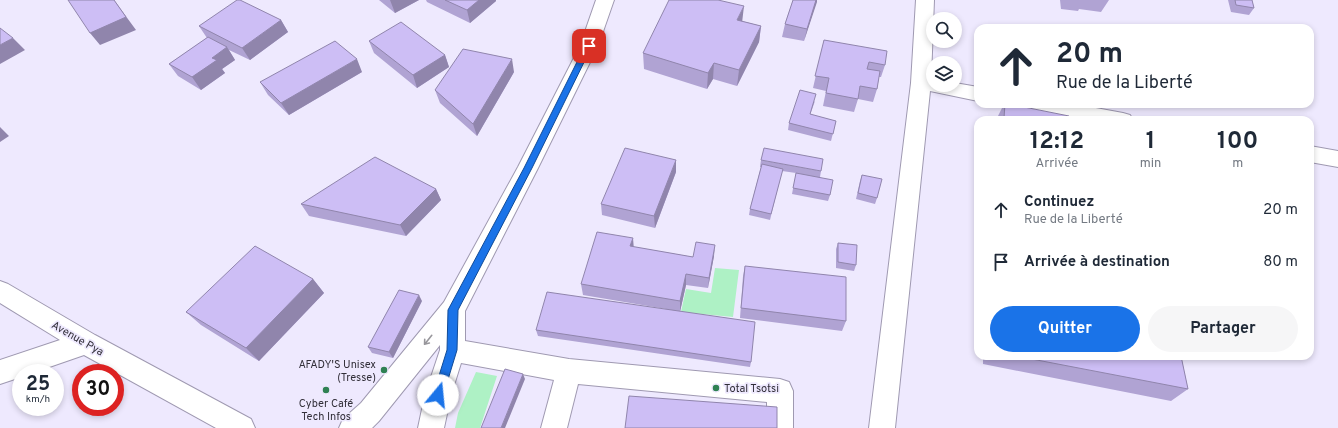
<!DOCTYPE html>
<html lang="fr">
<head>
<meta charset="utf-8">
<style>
	:root { --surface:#fff; --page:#f6f6f7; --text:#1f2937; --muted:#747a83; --accent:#1a73e8 }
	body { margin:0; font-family:Overpass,sans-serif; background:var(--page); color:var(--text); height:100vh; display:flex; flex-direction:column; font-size:15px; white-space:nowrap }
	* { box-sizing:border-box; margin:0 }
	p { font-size:13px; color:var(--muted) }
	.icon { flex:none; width:22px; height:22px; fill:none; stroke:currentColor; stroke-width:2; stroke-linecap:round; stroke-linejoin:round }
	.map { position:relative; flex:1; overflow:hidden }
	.sheet { position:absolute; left:974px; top:116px; width:340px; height:244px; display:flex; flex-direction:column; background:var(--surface); border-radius:12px; box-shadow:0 2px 6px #0003 }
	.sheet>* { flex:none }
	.banner { position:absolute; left:974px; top:24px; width:340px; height:84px; border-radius:12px; box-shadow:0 2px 6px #0003; background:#fff; color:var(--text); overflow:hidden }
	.tools { position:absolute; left:926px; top:12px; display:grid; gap:8px }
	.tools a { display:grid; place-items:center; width:36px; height:36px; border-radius:50%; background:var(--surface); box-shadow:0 2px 6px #0003; font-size:20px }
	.speed { position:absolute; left:12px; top:364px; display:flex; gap:8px; font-size:20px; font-weight:700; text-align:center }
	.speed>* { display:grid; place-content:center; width:52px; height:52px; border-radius:50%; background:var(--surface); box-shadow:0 2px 6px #0003; line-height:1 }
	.speed small { font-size:10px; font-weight:400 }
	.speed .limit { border:6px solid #d22; background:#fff; color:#111 }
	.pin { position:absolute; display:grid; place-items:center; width:34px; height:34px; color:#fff; margin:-17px; border-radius:8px; box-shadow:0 2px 6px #0006 }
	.me { position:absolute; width:44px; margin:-22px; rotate:17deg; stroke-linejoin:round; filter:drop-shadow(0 0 3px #0008) }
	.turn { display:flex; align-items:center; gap:14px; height:84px; padding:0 16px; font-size:18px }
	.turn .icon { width:52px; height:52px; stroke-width:2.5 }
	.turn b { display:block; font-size:28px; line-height:34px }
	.eta { display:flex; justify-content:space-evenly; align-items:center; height:68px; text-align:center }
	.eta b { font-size:24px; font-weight:700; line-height:28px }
	.button { display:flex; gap:8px; margin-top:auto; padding:8px 16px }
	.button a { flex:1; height:46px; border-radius:24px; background:var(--accent); color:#fff; font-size:16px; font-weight:700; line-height:46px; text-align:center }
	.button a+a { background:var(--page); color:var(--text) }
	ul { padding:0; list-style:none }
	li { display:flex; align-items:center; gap:12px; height:52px; padding:0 16px }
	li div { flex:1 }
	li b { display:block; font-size:15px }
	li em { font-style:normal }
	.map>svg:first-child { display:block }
	.green { fill:#aef1c5 }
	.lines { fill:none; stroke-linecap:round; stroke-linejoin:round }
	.minor-casing { stroke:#9f99b1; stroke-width:2 }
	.minor { fill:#fff; fill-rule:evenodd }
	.wall { fill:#b0a3d3 }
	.shaded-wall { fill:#9085ac }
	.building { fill:#cdbef5; stroke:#9085ac }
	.oneway { stroke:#98979c }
	.route { fill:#1a73e8; stroke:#114b97 }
	.poi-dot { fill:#2f8153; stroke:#eee9fe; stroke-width:1.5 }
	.labels { text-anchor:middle; stroke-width:3.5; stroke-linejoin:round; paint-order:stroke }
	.street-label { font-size:11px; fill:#322f39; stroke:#eee9fe }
	.poi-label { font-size:11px; fill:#322f39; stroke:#eee9fe; text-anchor:end }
</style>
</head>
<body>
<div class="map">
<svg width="1338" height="428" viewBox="0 0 1338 428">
	<rect width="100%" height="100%" fill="#eee9fe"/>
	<path class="green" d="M715,268l24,2 -6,47 -52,-5 5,-23 25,4z
		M476,372l21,4 -17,52h-25l3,-15z"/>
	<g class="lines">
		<defs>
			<path id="minor" d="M596,0h18l-16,46 -60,122 -73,143v30l104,18 211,20 9,3 4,9v37h-26v-26l-189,-18 -11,44h-26l13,-48 -93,-17 -10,32 -7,33h-26l7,-33 15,-45v-5l-61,76 -7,7h-33l4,-9 18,-16 83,-101 74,-135 62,-121z
				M916,0h18l-3,78 2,1v6h22v-2l23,4v14l-48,-10 -35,337h-26l42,-345z
				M1025,104h49l49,9 7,2 3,5h-50l-48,-9 -7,-2z
				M1310,146l28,5v16l-28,-5z
				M0,281l8,3 87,51 156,84 4,9h-39l-132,-73 -52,18h-11v4l-21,7v-24l60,-20 -60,-37z"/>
		</defs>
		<use href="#minor" class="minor-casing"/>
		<use href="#minor" class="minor"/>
	</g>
	<path class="wall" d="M379,0h40l-24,13z
		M426,0h70v1l-26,22 -43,-21z
		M793,0h24l-13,41 -22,-4 3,-13z
		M1060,0h49l-8,12 -22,-3 -1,2 -17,-2z
		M1228,0h24l2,8 -5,7 -18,-3z
		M281,20l7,12 -38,28 -21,-10 6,10 -13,9 3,4 -24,17 -23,-14 -9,-12 38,-26 -8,-12z
		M742,21l19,5 -2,16 -22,44 -24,-7 -6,10 -63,-20 -1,-16z
		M824,40l61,25 -4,12h-2l-2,12 -4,13 -15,-3 -4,13 -31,-6 3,-15 -13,-3z
		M369,41l76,14 4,12 -32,21 -43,-35z
		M362,72l-73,43 -21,-20 -8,-13z
		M514,72l-37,64 -37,-33 -5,-13z
		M815,101l-5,14 26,6 -5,20 -43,-11 1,-7z
		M1004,104h5l60,16h-73z
		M761,160l60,11 -1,6 10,18 -2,6 -36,-7 4,-21 -14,-2 -12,49 -21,-5 1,-6 11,-42h-1z
		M676,172l-21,56 -53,-13 -1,-11z
		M862,175l15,23 -2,6 -19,-5 4,-18z
		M436,189l5,11 -35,36 -97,-20 -8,-12z
		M838,243l18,22 -2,6 -18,-3v-19z
		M634,247l59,10 21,-1 -6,32 -22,-3 -6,26 71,51 -1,5 -212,-31 -2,-6 130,-21 -83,-14 -2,-11z
		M745,266l101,55 -4,10 -102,-13 3,-42z
		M313,279l11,14 -65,68 -58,-36 -15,-13z
		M422,301l-29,57 -21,-5 -4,-6z
		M983,356h198l7,33 -17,12 -188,-37z"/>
	<path class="shaded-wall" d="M114,0l22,30 -36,15 -10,-12z
		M390,0h29l-24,13z
		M479,0h17v1l-26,22 -3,-13z
		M816,0h1v2l-13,39 3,-12z
		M744,6l-2,17 -5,-3z
		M281,20l7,12 -38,28 -8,-12z
		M761,26l-2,16 -22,44 2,-16z
		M13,38l12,12 -25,14v-19z
		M227,47l8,13 -13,9 3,4 -24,17 -9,-13 20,-19z
		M445,55l4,12 -32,21 -4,-13z
		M357,59l5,13 -73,43 -8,-12z
		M512,59l2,13 -37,64 -4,-12z
		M714,63l-1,16 -6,10 1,-16z
		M0,127l9,9 -9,6z
		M676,160v12l-21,56 -1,-12z
		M436,189l5,11 -35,36 -6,-11z
		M633,238l1,12 -4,-4z
		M715,245l-1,11 -6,32 1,-10z
		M686,274v11l-6,27v-11z
		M313,279l11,14 -65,68 -13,-13z
		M419,295l3,6 -29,57 -4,-6z
		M523,374l2,5 -20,49h-4z"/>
	<path class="building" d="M68,0h46l12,17 -36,16z
		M237,0h3l41,20 -39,28 -43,-22z
		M445,0h34l-12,10z
		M669,0h49l26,6 -7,14 24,6 -22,44 -25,-7 -6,10 -65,-20z
		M793,0h23l-9,29 -22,-5z
		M1235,0h17l2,8 -18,-3z
		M401,22l44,33 -32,20 -44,-34z
		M0,28l13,10 -13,7z
		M208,37l19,10 -15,11 5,2 -25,17 -23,-13z
		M824,40l63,11 -2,14 -16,-3 -2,7 13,2 -3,18 -17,-3 -2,13 -32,-6 3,-15 -14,-2z
		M335,41l22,18 -76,44 -21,-21z
		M463,49l49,10 -39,65 -38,-34z
		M800,90l16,4 -6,20 26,7 -3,13 -44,-11z
		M1005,104h4l60,12v4h-56l-9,-2z
		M625,148l51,12 -22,56 -53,-12z
		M764,148l59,11 -2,12 -60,-11z
		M375,157l61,32 -36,36 -99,-21z
		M762,164l21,5 -12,45 -21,-5z
		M796,173l37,7 -3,15 -37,-7z
		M862,175l20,4 -5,19 -19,-5z
		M597,232l36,6 -3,8 63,11 3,-15 19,3 -6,33 -23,-4 -6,27 -99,-17z
		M838,243l19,2 -1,20 -18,-3z
		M255,246l58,33 -67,69 -60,-36z
		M745,266l101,11v44l-105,-13z
		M399,290l20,5 -30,57 -21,-5z
		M547,292l208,30 -4,40 -215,-32z
		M1016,356h165l7,33z
		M505,369l18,5 -22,54h-20z
		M629,396l148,11v21h-152z"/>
	<defs><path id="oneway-shaft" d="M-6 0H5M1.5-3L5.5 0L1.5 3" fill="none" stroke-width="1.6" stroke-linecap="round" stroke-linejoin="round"/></defs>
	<use class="oneway" href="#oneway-shaft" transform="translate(428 340) rotate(129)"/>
	<path class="route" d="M589,43l3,3 -60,122 -74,142 -1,40 -15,49 -4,1 -3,-1 -2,-4 14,-45 1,-40 76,-142 61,-122z"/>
	<g class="poi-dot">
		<circle cx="384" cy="370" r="4"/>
		<circle cx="716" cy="388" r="4"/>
		<circle cx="326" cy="390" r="4"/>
	</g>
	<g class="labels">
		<g class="street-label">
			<text transform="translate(78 338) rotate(30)" y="4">Avenue Pya</text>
		</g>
		<g class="poi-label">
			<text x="376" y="368">AFADY'S Unisex<tspan x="376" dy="13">(Tresse)</tspan></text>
			<text x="724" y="392" text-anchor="start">Total Tsotsi</text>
			<text x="326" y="407" text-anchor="middle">Cyber Café<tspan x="326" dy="13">Tech Infos</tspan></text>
		</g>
	</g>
</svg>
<div class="tools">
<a><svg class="icon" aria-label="search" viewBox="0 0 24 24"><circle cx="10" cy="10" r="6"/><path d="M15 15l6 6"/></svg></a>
<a><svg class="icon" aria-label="layers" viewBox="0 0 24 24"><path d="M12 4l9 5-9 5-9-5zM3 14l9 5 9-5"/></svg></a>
</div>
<div class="speed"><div>25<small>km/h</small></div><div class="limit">30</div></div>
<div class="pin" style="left:589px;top:46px;background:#d93025"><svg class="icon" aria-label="arrive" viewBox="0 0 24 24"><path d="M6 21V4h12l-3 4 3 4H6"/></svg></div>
<svg class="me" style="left:438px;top:395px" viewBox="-20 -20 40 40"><circle r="19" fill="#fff"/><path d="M0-13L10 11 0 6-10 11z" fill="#1a73e8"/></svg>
<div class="banner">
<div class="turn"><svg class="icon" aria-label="ahead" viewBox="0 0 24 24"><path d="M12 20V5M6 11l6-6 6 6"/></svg><div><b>20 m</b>Rue de la Liberté</div></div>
</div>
<section class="sheet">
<div class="eta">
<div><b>12:12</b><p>Arrivée</p></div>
<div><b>1</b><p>min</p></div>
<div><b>100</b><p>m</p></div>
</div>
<ul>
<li><svg class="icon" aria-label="ahead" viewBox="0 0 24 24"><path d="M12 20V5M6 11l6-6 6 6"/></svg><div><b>Continuez</b><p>Rue de la Liberté</p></div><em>20 m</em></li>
<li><svg class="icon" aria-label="arrive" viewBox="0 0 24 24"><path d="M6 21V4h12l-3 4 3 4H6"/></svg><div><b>Arrivée à destination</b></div><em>80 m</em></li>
</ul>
<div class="button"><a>Quitter</a><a>Partager</a></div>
</section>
</div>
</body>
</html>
